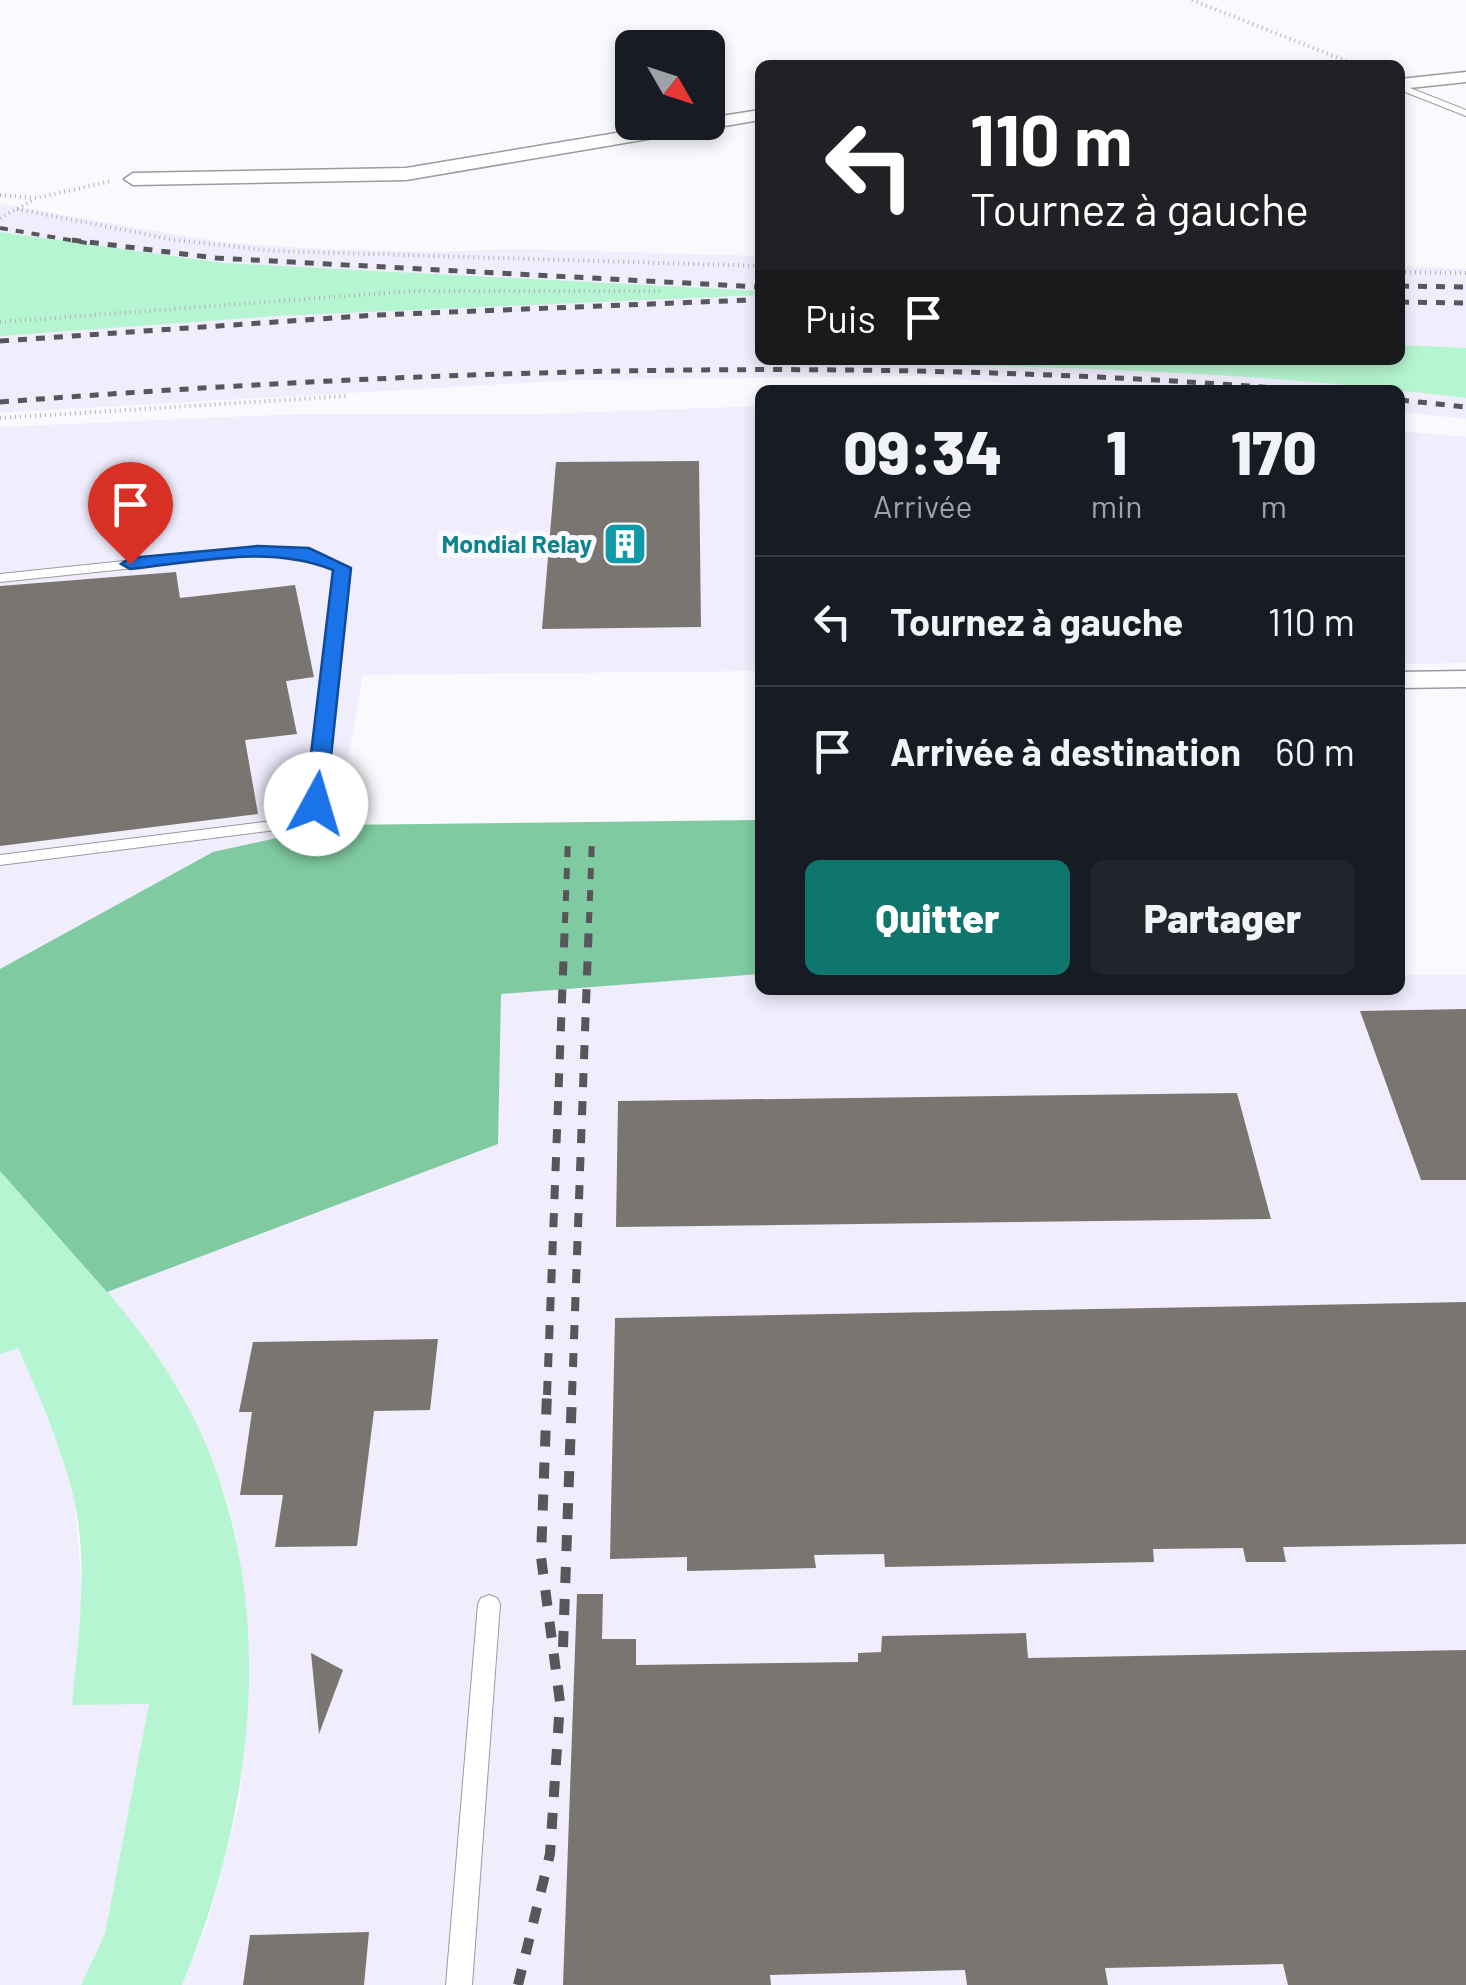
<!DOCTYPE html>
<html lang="fr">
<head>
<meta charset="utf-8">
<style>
	:root { --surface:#171b24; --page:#20242c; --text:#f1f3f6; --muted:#9ea1a6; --line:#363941; --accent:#0f766e }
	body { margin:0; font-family:Barlow,sans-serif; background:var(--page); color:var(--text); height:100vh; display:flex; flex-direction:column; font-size:38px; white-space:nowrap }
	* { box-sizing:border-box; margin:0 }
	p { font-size:32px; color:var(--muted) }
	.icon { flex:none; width:55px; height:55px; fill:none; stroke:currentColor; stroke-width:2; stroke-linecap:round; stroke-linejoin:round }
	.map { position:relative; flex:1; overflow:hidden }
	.drawer { position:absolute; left:755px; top:385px; width:650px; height:610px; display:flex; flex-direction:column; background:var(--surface); border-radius:15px; box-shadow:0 5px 15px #0003 }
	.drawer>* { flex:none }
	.banner { position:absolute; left:755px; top:60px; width:650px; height:305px; border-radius:15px; box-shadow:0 5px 15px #0003; background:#202124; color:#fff; overflow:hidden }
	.needle { width:65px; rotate:129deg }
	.controls { position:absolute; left:615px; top:30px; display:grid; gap:20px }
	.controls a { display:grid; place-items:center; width:110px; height:110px; border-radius:15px; background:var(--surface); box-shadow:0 5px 15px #0003; font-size:50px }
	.pin { position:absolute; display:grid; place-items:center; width:85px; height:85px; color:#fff; margin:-102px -42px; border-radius:50% 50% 50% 0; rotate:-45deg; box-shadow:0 0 10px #0007 }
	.pin .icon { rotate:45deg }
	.me { position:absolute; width:110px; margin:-55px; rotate:6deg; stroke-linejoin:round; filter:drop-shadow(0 0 8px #0008) }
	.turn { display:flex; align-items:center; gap:35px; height:210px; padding:0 50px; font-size:45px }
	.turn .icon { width:130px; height:130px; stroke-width:2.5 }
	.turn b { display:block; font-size:70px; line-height:85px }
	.then { display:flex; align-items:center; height:95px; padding:0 50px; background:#0003; gap:20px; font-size:38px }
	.eta { display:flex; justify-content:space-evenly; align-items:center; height:170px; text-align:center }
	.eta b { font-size:60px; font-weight:800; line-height:70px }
	.primary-button { display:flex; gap:20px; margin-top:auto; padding:20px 50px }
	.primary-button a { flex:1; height:115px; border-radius:15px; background:var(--accent); color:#fff; font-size:40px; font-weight:800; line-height:115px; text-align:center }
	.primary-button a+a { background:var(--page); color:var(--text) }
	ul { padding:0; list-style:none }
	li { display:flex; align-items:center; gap:30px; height:130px; padding:0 50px; border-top:2px solid var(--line) }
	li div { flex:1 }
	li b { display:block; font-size:38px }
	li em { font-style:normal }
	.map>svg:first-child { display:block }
	.built { fill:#f0eefd }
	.green { fill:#b6f5d1 }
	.forest { fill:#7fcaa1 }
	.building { fill:#7a7570 }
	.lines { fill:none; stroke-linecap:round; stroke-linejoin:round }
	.lane-casing { stroke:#9b9aa0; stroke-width:2 }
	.street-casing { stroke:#9b9aa0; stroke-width:3 }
	.path { stroke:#b3b2b7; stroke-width:4; stroke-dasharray:1 4; stroke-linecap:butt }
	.lane { fill:#fff; fill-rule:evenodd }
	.street { fill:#fff; fill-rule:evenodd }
	.rail-far4 { stroke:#57565a; stroke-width:4; stroke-dasharray:8 8; stroke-linecap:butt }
	.rail-far3 { stroke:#57565a; stroke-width:5; stroke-dasharray:9 9; stroke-linecap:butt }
	.rail-far2 { stroke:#57565a; stroke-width:6; stroke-dasharray:11 11; stroke-linecap:butt }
	.rail-far1 { stroke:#57565a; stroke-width:8; stroke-dasharray:14 14; stroke-linecap:butt }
	.rail { stroke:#57565a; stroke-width:10; stroke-dasharray:16 16; stroke-linecap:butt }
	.route { fill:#1a73e8; stroke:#114b97; stroke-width:2.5 }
	.labels { text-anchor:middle; stroke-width:10; stroke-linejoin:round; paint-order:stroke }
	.far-culture-label { font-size:25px; font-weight:bold; fill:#0d838f; stroke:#f9f9fe; text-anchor:end }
</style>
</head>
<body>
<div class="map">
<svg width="1466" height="1985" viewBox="0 0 1466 1985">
	<rect width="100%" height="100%" fill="#f9f9fe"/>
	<path class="built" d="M0,204l220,38 100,7 117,3 81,-3 242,7v104h640v-94l66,3v150l-66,-7v-22h-307l-173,-14 -344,4 -576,33z
		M760,406v265l-397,4 -27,150 424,-5v170h640v-15h66v1010h-1284l25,-60 33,-125 8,-126 -2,-63 -11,-80 -10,-37 -43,-99 -75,-103 -107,-121v-744l298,-13h245z
		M1400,431l66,6v226l-66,1z
		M18,1347l33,75 24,80 7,95 -10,108 77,-2 -11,94 -33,137 -24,51h-81v-631z"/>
	<path class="green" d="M0,232l223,31 537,28v4l-485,21 -275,20z
		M1400,345l66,3v50c-188,-24 -380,-31 -570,-34l-4,-4h508z
		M0,1171c60,68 138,146 182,225 101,179 77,406 0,589h-101l24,-51 44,-230 -77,1c6,-67 17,-139 2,-206 -13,-53 -34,-102 -56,-151l-18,6z"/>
	<path class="forest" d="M760,820v154l-259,20 -3,150 -391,148 -107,-121v-202l213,-117 123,-27z"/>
	<path class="building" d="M699,461l2,166 -159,2 14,-167z
		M176,572l4,26 115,-13 19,92 -28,4 11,53 -52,6 13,74 -258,32v-260z
		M1466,1009v171h-45l-61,-169z
		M1237,1093l34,126 -655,8 2,-126z
		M1466,1302v242l-183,3 3,15h-40l-3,-14 -90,1 1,13 -269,5 -1,-13 -70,1 2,13 -129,3v-14l-77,2 5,-241z
		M438,1339l-8,71 -56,1 -17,135 -82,1 8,-52h-43l12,-83h-13l14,-70z
		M577,1594h26l-1,45h34v26l222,-3v-9l23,-1 1,-16 144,-3 2,25 438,-8v335h-178l-5,-21 -178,4 3,17h-141l-2,-15 -195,5 1,10h-208z
		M311,1653l32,17 -24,64z
		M369,1932l-5,53h-121l7,-50z"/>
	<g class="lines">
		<defs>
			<path id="lane" d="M1400,84l66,26v6l-66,-26z
				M258,547l51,3 40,17 -27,240 -30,21 -292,37v-10l287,-36 21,-17 27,-233 -28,-11 -49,-3 -258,27v-8z
				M489,1595l8,3 3,6 -28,381h-26l32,-381 3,-6z"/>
			<path id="street" d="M1466,72v10l-66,7v-10z
				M760,110v10l-354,60 -273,5 -9,-6 9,-6 273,-5 276,-46h26v-4z
				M1466,671v16l-66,1v-16z"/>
		</defs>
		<use href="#lane" class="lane-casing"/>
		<use href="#street" class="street-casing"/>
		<path class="path" d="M1192,0l164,65
			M0,195l36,3 76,-17
			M17,209l158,31 100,11 485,15
			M0,218l35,-19
			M1400,272l66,1
			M0,322l413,-31h248
			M0,418l348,-22"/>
		<use href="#lane" class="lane"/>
		<use href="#street" class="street"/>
		<path class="rail-far4" d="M0,228l87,15"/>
		<path class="rail-far3" d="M72,240l144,18 544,29
			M1400,286l66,1
			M1400,302l66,1
			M0,341l377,-26 373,-15
			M1400,400l66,7
			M0,402c432,-33 868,-47 1301,-12"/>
		<path class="rail-far2" d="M565,923l3,-85
			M589,923l3,-85"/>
		<path class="rail-far1" d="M547,1395l18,-475
			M572,1395l17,-475"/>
		<path class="rail" d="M563,1647l9,-254
			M518,1985l32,-131 10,-152 -19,-145 6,-164"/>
	</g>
	<path class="route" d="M258,546l51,2 42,20 -25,236 -10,6 -11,-6 28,-234c-63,-26 -137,-8 -203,-1l-9,-5 9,-6z"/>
	<defs>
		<symbol id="building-square" viewBox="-11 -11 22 22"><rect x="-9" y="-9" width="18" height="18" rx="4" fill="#0f9aa8" stroke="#f9f9fe"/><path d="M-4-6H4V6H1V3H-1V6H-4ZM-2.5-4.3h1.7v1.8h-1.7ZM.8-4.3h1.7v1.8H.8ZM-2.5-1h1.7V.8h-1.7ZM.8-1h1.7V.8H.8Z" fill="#fff"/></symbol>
	</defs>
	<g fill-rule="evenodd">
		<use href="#building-square" x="600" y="519" width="50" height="50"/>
	</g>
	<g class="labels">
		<g class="far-culture-label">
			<text x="592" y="553">Mondial Relay</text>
		</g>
	</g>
</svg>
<div class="controls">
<a><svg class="needle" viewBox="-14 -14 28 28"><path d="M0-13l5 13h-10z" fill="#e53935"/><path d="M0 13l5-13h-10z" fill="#9ea1a6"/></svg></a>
</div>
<div class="pin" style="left:130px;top:564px;background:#d93025"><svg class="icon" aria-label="arrive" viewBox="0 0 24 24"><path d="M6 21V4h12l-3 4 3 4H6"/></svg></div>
<svg class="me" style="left:316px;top:804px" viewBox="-20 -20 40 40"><circle r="19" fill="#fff"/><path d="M0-13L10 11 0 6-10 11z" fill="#1a73e8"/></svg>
<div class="banner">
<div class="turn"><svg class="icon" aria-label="left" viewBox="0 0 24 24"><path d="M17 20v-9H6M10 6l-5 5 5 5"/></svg><div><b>110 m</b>Tournez à gauche</div></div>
<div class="then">Puis<svg class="icon" aria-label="arrive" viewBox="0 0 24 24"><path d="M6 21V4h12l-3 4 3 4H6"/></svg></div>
</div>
<section class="drawer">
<div class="eta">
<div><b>09:34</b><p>Arrivée</p></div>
<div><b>1</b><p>min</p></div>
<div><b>170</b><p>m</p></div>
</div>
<ul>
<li><svg class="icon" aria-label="left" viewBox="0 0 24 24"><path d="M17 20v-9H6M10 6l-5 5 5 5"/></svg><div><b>Tournez à gauche</b></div><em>110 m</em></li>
<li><svg class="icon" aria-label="arrive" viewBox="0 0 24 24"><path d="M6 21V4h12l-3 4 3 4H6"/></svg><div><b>Arrivée à destination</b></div><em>60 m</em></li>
</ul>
<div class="primary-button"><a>Quitter</a><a>Partager</a></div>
</section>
</div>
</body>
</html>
